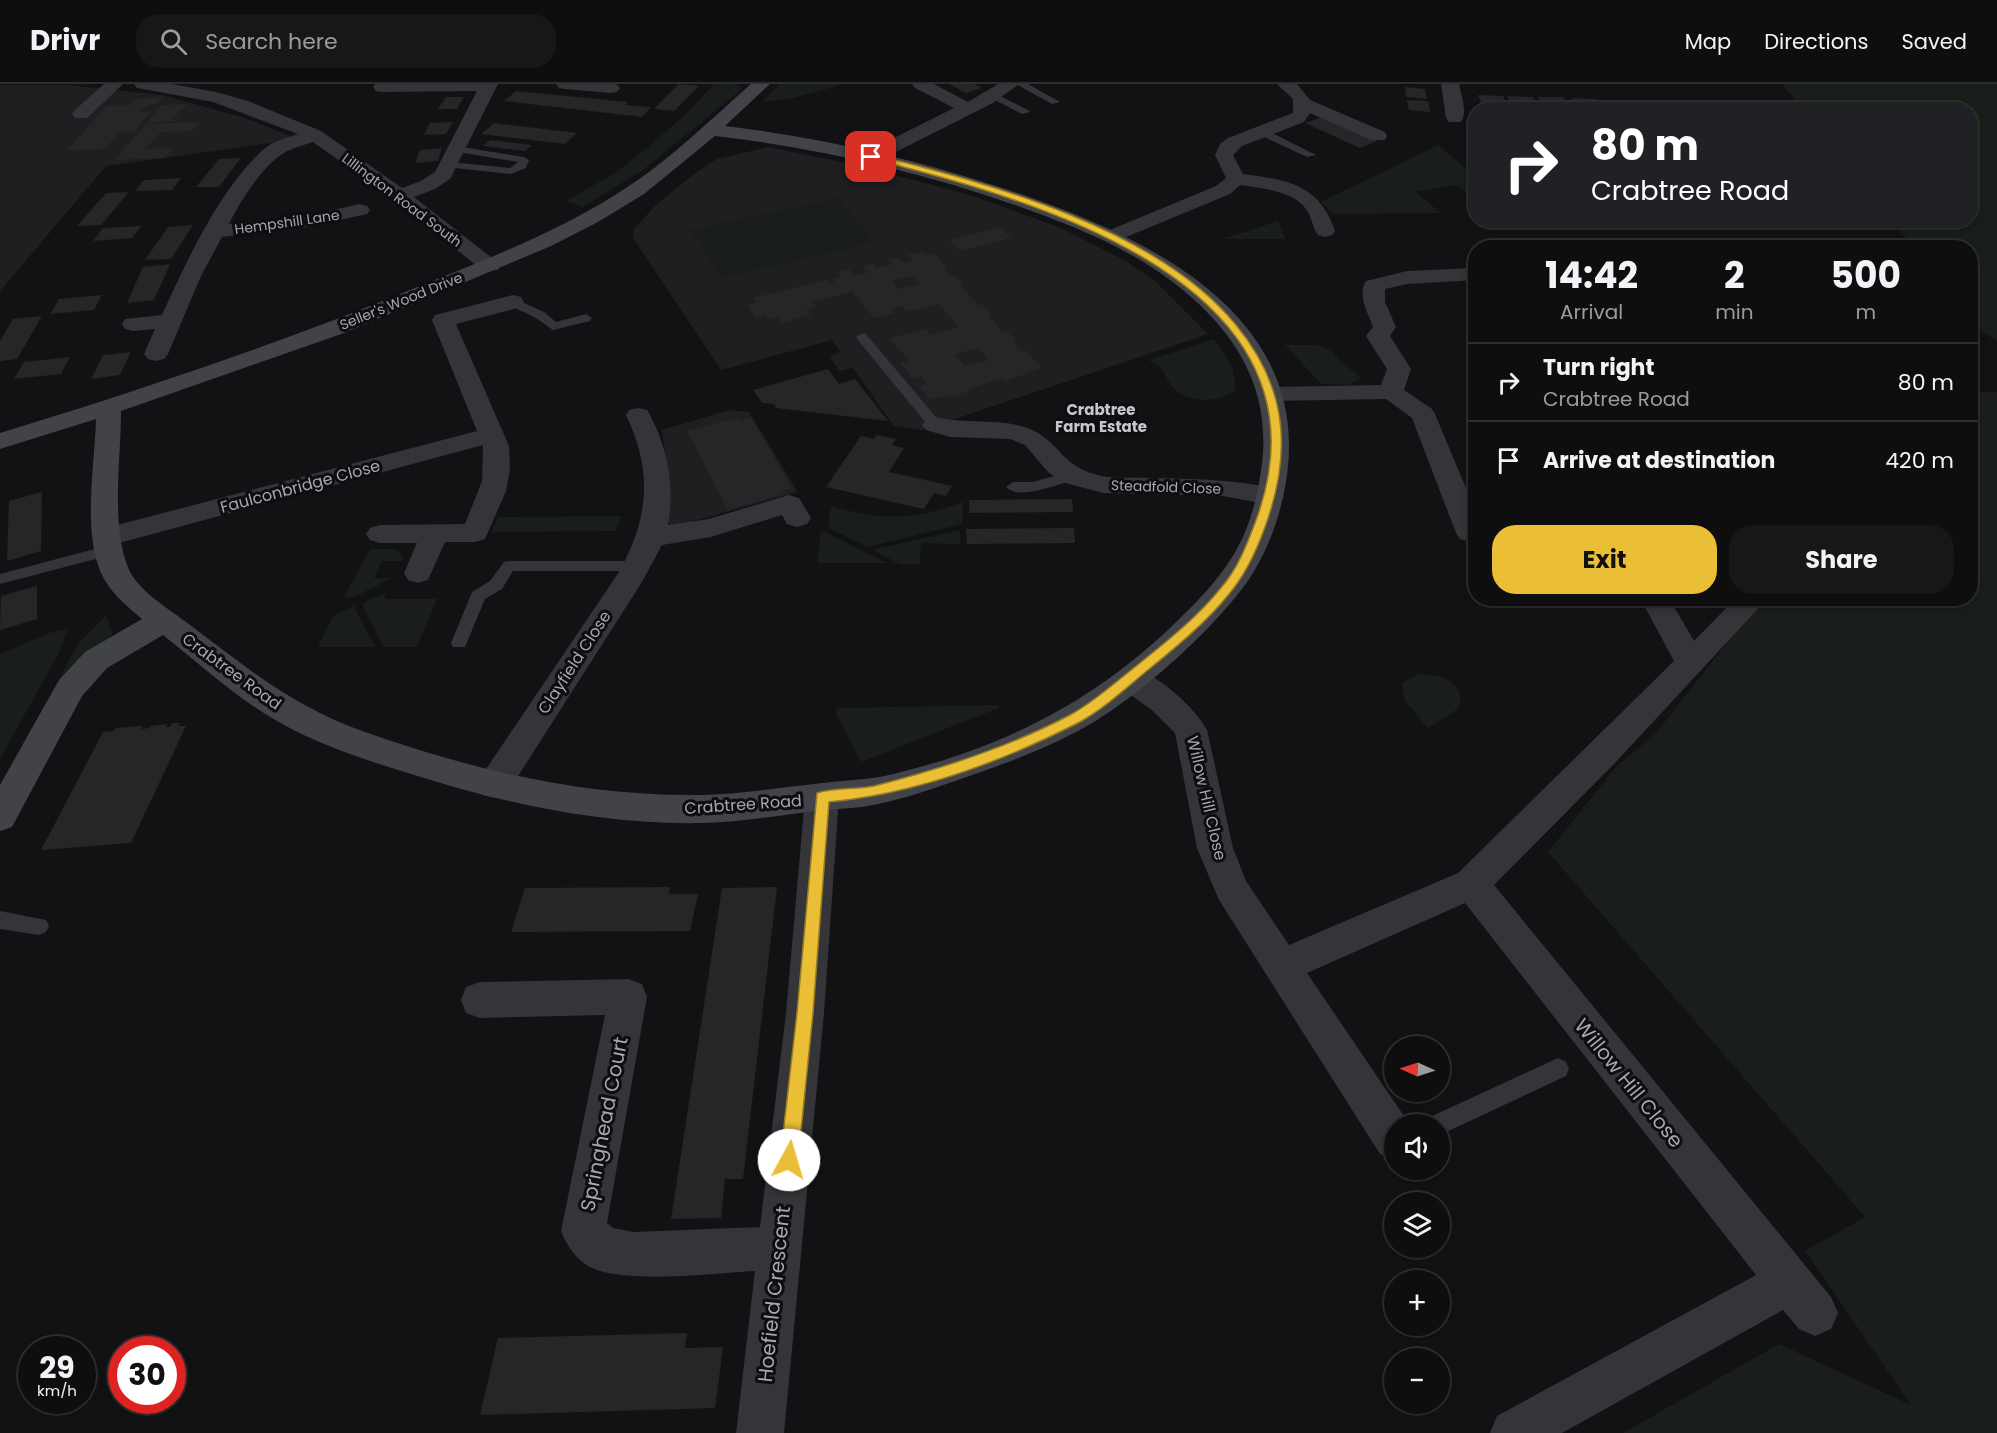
<!DOCTYPE html>
<html lang="en">
<head>
<meta charset="utf-8">
<style>
	:root { --surface:#0e0e0f; --page:#171718; --text:#f1f3f6; --muted:#9b9c9e; --line:#2e2e2f; --accent:#eabf35 }
	body { margin:0; font-family:Poppins,sans-serif; background:var(--page); color:var(--text); height:100vh; display:flex; flex-direction:column; font-size:22px; white-space:nowrap }
	* { box-sizing:border-box; margin:0 }
	p { font-size:20px; color:var(--muted) }
	.icon { flex:none; width:33px; height:33px; fill:none; stroke:currentColor; stroke-width:2; stroke-linecap:round; stroke-linejoin:round }
	.map { position:relative; flex:1; overflow:hidden }
	.details { position:absolute; left:1468px; top:156px; width:510px; height:366px; display:flex; flex-direction:column; background:var(--surface); border-radius:24px; box-shadow:0 3px 9px #0003,0 0 0 2px var(--line) }
	.details>* { flex:none }
	.guide { position:absolute; left:1468px; top:18px; width:510px; height:126px; border-radius:24px; box-shadow:0 3px 9px #0003,0 0 0 2px var(--line); background:#202124; color:#fff; overflow:hidden }
	.needle { width:39px; rotate:273deg }
	.controls { position:absolute; left:1384px; top:952px; display:grid; gap:12px }
	.controls a { display:grid; place-items:center; width:66px; height:66px; border-radius:50%; background:var(--surface); box-shadow:0 3px 9px #0003,0 0 0 2px var(--line); font-size:30px }
	.speed { position:absolute; left:18px; top:1252px; display:flex; gap:12px; font-size:30px; font-weight:700; text-align:center }
	.speed>* { display:grid; place-content:center; width:78px; height:78px; border-radius:50%; background:var(--surface); box-shadow:0 3px 9px #0003,0 0 0 2px var(--line); line-height:1 }
	.speed small { font-size:15px; font-weight:400 }
	.speed .limit { border:9px solid #d22; background:#fff; color:#111 }
	.pin { position:absolute; display:grid; place-items:center; width:51px; height:51px; color:#fff; margin:-26px; border-radius:12px; box-shadow:0 3px 9px #0006 }
	.me { position:absolute; width:66px; margin:-33px; rotate:6deg; stroke-linejoin:round; filter:drop-shadow(0 0 4px #0008) }
	.turn { display:flex; align-items:center; gap:21px; height:126px; padding:0 24px; font-size:27px }
	.turn .icon { width:78px; height:78px; stroke-width:2.5 }
	.turn b { display:block; font-size:42px; line-height:51px }
	.eta { display:flex; justify-content:space-evenly; align-items:center; height:102px; text-align:center }
	.eta b { font-size:36px; font-weight:700; line-height:42px }
	.primary-button { display:flex; gap:12px; margin-top:auto; padding:12px 24px }
	.primary-button a { flex:1; height:69px; border-radius:24px; background:var(--accent); color:#111; font-size:24px; font-weight:700; line-height:69px; text-align:center }
	.primary-button a+a { background:var(--page); color:var(--text) }
	ul { padding:0; list-style:none }
	li { display:flex; align-items:center; gap:18px; height:78px; padding:0 24px; border-top:2px solid var(--line) }
	li div { flex:1 }
	li b { display:block; font-size:22px }
	li em { font-style:normal }
	header { display:flex; align-items:center; gap:36px; box-sizing:border-box; height:84px; padding:0 30px; background:var(--surface); border-bottom:2px solid var(--line) }
	header strong { font-size:28px }
	nav { display:flex; gap:33px; margin-inline-start:auto; font-size:21px }
	.search { width:420px; height:54px; background:var(--page); display:flex; align-items:center; gap:15px; box-sizing:border-box; padding:0 21px; border-radius:24px; color:var(--muted); font-size:22px }
	.map>svg:first-child { display:block }
	.built { fill:#1f1e21 }
	.green { fill:#191e1a }
	.building { fill:#262528; fill-rule:evenodd }
	.lines { fill:none; stroke-linecap:round; stroke-linejoin:round }
	.lane { fill:#343439; fill-rule:evenodd }
	.street { fill:#343439; fill-rule:evenodd }
	.secondary { fill:#424349; fill-rule:evenodd }
	.route { fill:#eabf35; stroke:#987c22; stroke-width:1.5 }
	.labels { text-anchor:middle; stroke-width:6; stroke-linejoin:round; paint-order:stroke }
	.far-street-label { font-size:14px; fill:#a4a8b4; stroke:#0e0d0f }
	.far-neighbourhood-label { font-size:15px; font-weight:bold; fill:#c5c7d0; stroke:#0e0d0f }
	.street-label { font-size:16px; fill:#a4a8b4; stroke:#0e0d0f }
	.near-street-label { font-size:20px; fill:#a4a8b4; stroke:#0e0d0f }
</style>
</head>
<body>
<header>
<strong>Drivr</strong>
<div class="search"><svg class="icon" aria-label="search" viewBox="0 0 24 24"><circle cx="10" cy="10" r="6"/><path d="M15 15l6 6"/></svg>Search here</div>
<nav><a>Map</a><a>Directions</a><a>Saved</a></nav>
</header>
<div class="map">
<svg width="1997" height="1349" viewBox="0 0 1997 1349">
	<rect width="100%" height="100%" fill="#121214"/>
	<path class="built" d="M0,1h68l94,10 80,22 56,22 -192,27 -106,125z
		M768,63l80,16 81,21 47,13 85,31 65,33 30,21 52,52 -286,96 -28,-4 -41,-58 -14,3 -9,-14 10,-6 -8,-11 -111,30 -88,-132 1,-9 21,-23 39,-32 23,-15z
		M729,326l20,2 49,80 -126,35 -8,-11 4,-38 -6,-48z"/>
	<path class="green" d="M714,0h21l7,5 -99,81 -60,37 -17,-6 46,-26 35,-27 41,-36z
		M780,0h64l-50,14 -32,4z
		M1782,0h215v257l-13,-8 -13,-15v-70l-57,-1 -22,-26 79,-1v-110l-168,-1z
		M1438,61l38,32v24l-19,-16 -41,7 25,21 -108,1 -12,-12z
		M838,114l37,44 -154,36 -30,-48z
		M1278,137l7,18h-62z
		M1214,255l18,27 4,23c-12,13 -43,15 -58,3 -8,-5 -11,-16 -17,-23 -3,-4 -9,-6 -12,-9z
		M1285,261h31l14,4 11,13 21,16 -13,7 -28,-1z
		M1971,308h26v1041h-374l156,-89 132,61 -106,-154 60,-34 -317,-365 68,-85 40,-34 85,-108 25,-26 205,-1z
		M963,418l-1,22 -94,23 -40,-19 3,-22c51,15 83,14 132,-4z
		M621,432l-5,15 -124,1 6,-15z
		M821,446l66,33h-70z
		M960,446v14l-39,-1 -1,21h-20l-28,-14z
		M370,465h25l8,7 -1,5h-20l-8,17h18l-38,19h-10z
		M386,509l-2,6h53l-20,48h-33l-22,-42 6,-5z
		M354,522l21,41h-57l15,-31z
		M106,531l7,19 -12,14 -41,29 17,-32z
		M67,545l-6,20 -61,110v-105l49,-21z
		M1418,590c16,0 39,3 42,22 1,5 0,10 -3,13 -8,8 -20,13 -29,19l-24,-28 -2,-17z
		M998,621l1,3 -138,54 -24,-46 -1,-8z"/>
	<path class="building" d="M679,0l20,2 -25,25 -20,-2z
		M949,0h25l8,4 -16,5z
		M1405,3l20,2 2,10 -21,-2z
		M516,7l112,11 -3,3 26,2 -9,10 -138,-16z
		M1478,11l25,1 4,8 -26,-1z
		M1507,12l26,1 4,8 -26,-1z
		M163,13l-6,7 -10,1 -6,7 11,-1 -18,21 -15,1 -14,16 -39,2 41,-45 24,-1 5,-6z
		M446,13h18l-7,12h-19z
		M1538,13h25l5,9 -25,-1z
		M1571,14l25,1 6,8h-26z
		M1407,16l21,1 2,11 -21,-2z
		M188,20l-17,15h8l-2,2 -31,2 15,-18z
		M1325,32l54,24 -19,8 -55,-25z
		M200,38l-8,9 -31,1 -16,17 28,-1 -8,10 -51,2 32,-36z
		M453,38l-7,12 -22,1 6,-12z
		M494,39l83,10 -12,11 -84,-10z
		M490,56l42,5 -7,6 -42,-5z
		M442,64l-4,13 -23,2 5,-13z
		M241,74l-22,29h-23l23,-28z
		M181,94l-9,12 -37,1 9,-11z
		M129,108l-28,33 -24,1 29,-33z
		M193,141l-22,34 -26,1 23,-33z
		M141,142l-9,12 -39,3 10,-13z
		M1000,143l12,11 -52,13 -11,-11z
		M923,168l3,3 8,-2 14,16h-3l6,8 5,-1 8,9 -3,1 17,19 4,-1 9,10 -3,1 15,17 4,-1 10,11 -4,1 8,8 4,-1 17,18 -37,13 -2,-3 -35,11 2,2 -20,6 -1,-2 -19,5 -11,-14 8,-2 -6,-8 -8,3 -13,-16 9,-2 -19,-23 36,-9 5,6 28,-8 -21,-23 -32,8 -5,-6 -9,2 3,5 -21,5 -22,-26 -39,10 3,5 -10,2 5,6 -29,8 -4,-6 -10,2 -3,-4 -10,2 -8,-12 9,-2 -4,-5 74,-18 3,4 6,-2 -3,-3 9,-2 -4,-5 12,-3 5,7 14,-4 -5,-6 10,-2 3,4 16,-4 -3,-4 10,-3 6,6 8,-2 -6,-6zM914,192l6,8 -22,5 -6,-8zM979,264l9,12 -24,6 -9,-12z
		M170,180l-16,36 -27,3 16,-36z
		M102,211l-8,15 -44,4 9,-15z
		M42,232l-25,43 -17,2v-20l13,-22z
		M131,268l-11,23 -29,4 12,-24z
		M70,273l-9,17 -47,5 10,-17z
		M828,285l11,15 16,-5 33,42 -112,-13 -2,-4 -12,-1 -9,-13z
		M739,333l1,3 11,-3 41,71 -10,3 2,3 -56,16 -41,-79z
		M877,351l19,4 -4,6 12,3 -15,24 63,14 -6,10 -12,-3 -10,16 -98,-22 35,-51 13,3z
		M42,408l-1,59 -34,10 2,-60z
		M1072,415l1,13 -104,1v-13z
		M1074,444l1,15 -108,1 -1,-15z
		M37,502v33l-37,11 1,-34z
		M172,639h8l-2,3h8l-55,117 -90,7 62,-118 11,-1 2,-3 26,-2 -1,3 8,-1 2,-2 7,-1 9,-1 -1,3h4z
		M670,803l-1,7h29l-8,37 -179,1 14,-44z
		M777,803l-34,292h-18l-4,39 -50,1 51,-331z
		M687,1249l-2,15 38,-1 -8,61 -235,7 18,-77z"/>
	<g class="lines">
		<path class="lane" d="M1016,0h12l32,18 -8,2z
			M992,8l36,18 2,2 -8,2 -33,-17 -2,-2z
			M1258,46h8l50,25 -9,2 -49,-23z
			M456,62l68,11 5,3 -3,8 -15,6 -65,-7 -1,-2 5,-3 60,6 8,-6 -66,-11 -1,-2z
			M513,214l31,14 12,10 30,-8 6,4 -2,3 -37,9 -17,-12 -27,-13v-6z
			M862,249l4,1 74,88 2,3 -2,3h-10l-72,-88 -2,-3z
			M1071,387l7,5 -2,3c-16,5 -58,22 -70,8l7,-5h20z
			M110,461l5,1 3,4 -3,4 -115,30v-10z
			M509,477h128l5,1 3,4 -3,4 -5,1h-124l-11,18 -17,10 -20,48h-12l-2,-4 21,-51 18,-11 14,-19z
			M0,827l46,9 3,6 -3,6 -7,3 -39,-6z
			M1558,974l8,4 3,7 -3,7 -126,59v-10h-13l3,-8z"/>
		<path class="street" d="M104,0h19l-36,34h-12l-3,-4 3,-4z
			M134,0h38l44,8 32,9 73,30 81,57 19,-7 14,-9 42,-81 -95,1 -6,-1 -3,-4 2,-3h123l-48,95 -15,10 -21,8 87,68 -3,5 -8,1 -8,-1 -89,-71 -80,-57c-12,4 -25,7 -35,15 -19,15 -38,45 -49,67l80,-9 51,-11 7,2 3,4 -3,4 -58,13 -87,10 -21,39 -33,78 -4,5 -8,2 -8,-2 -4,-5 11,-25 -22,2 -8,-2 -3,-5 3,-5 37,-4c24,-53 58,-127 102,-166 9,-8 22,-11 34,-15l-85,-32 -70,-13 -6,-1z
			M556,0h60l4,4 -3,4 -6,1 -46,-4 -6,-1z
			M912,0h22l34,18 30,-18h21l-26,19 -115,58h-14l-2,-4 2,-4 90,-45 -39,-20z
			M1277,0h20l13,16 75,32 2,4 -2,4h-14l-61,-27 -6,9 -62,24 -9,9 10,19c45,6 76,10 92,57l-3,4 -7,2 -7,-2c-6,-8 -6,-18 -12,-26 -12,-18 -46,-21 -66,-24l-10,9 -111,46 -7,2 -7,-2 -3,-4 3,-4 111,-46 10,-8 -11,-23 5,-11 8,-6 65,-25v-14z
			M1441,0h18c2,12 9,27 2,38h-12l-3,-4z
			M1476,184v12l-69,4 -22,5v13l11,25 -6,9 21,33 -7,21 28,19 3,5 41,98v29l-6,1 -10,-3 -4,-6 -44,-115 -26,-19 -115,2 -9,-2 -3,-5 3,-5 9,-2 110,-2 6,-16 -21,-33 7,-9c-5,-14 -16,-32 -7,-46l41,-10z
			M513,211l8,2 3,5 -3,5 -65,17 53,122 1,24 -4,21 -21,48 -10,3h-30l-17,38 -10,3 -10,-3 -4,-7 13,-30h-37l-10,-3 -4,-6 4,-6 10,-3 85,-1 17,-43 1,-36 -375,101 -10,-2 -4,-7 4,-7 379,-99 -45,-111 3,-5z
			M638,324l9,2 3,5c18,34 25,72 18,110l41,-6 80,-24 10,3 12,20 -4,6 -10,3 -10,-3 -5,-9 -71,22 -49,8 -20,37 -136,213 -12,3 -12,-3 -5,-10 5,-10 137,-203c30,-54 34,-101 7,-157l3,-5z
			M935,333c31,8 65,0 95,12 31,13 31,39 72,47 16,3 34,1 50,2 43,1 86,1 128,12l4,6 -4,6 -9,3 -48,-9 -120,-3 -41,-11 -14,-10 -23,-27 -15,-6 -60,-2 -24,-7 -4,-5 4,-5z
			M1640,514h29l25,43 42,-43h32l-154,166 -120,121 337,412 7,16 -7,16 -16,7 -16,-7 -16,-19 -221,123h-72l7,-17 259,-141 -291,-372 -158,70 103,152h-15v35l-15,-6 -161,-254 -22,-52 -22,-115 -23,-23 -33,-23 -5,-8 5,-8c5,-2 9,-4 13,-3 24,4 64,41 75,62l26,118 13,33 43,64 169,-72 216,-212z
			M822,699l12,4 5,10 -15,216 -40,420h-48l19,-162c-39,2 -140,15 -170,-7 -12,-9 -19,-20 -24,-33l44,-216 -125,3 -14,-5 -5,-13 5,-13 14,-5 148,-3 14,5 5,13 -40,226 6,5 20,4 127,-5 26,-214 19,-216 5,-10z"/>
		<path class="secondary" d="M751,0h19l-45,42c92,11 183,31 271,60 142,46 329,126 287,311 -6,27 -16,53 -30,76 -31,49 -107,117 -156,147 -44,27 -93,44 -142,61 -29,10 -58,20 -88,25 -14,3 -28,2 -41,4 -41,4 -81,12 -123,13 -100,2 -197,-19 -292,-49 -46,-14 -92,-29 -134,-53 -42,-24 -77,-57 -114,-86l-56,33 -25,28 -70,131 -12,4v-46l59,-105 26,-28 57,-33c-14,-12 -29,-24 -38,-40 -23,-41 -9,-114 -8,-160l-96,30v-16c142,-43 283,-91 420,-147 72,-29 145,-57 209,-100 44,-29 82,-67 122,-102zM715,52c103,12 202,35 300,69 62,22 125,47 175,91 54,47 82,103 71,175 -11,76 -39,107 -92,158 -82,77 -171,120 -280,146 -22,5 -44,5 -66,8 -40,4 -80,11 -121,12 -114,2 -226,-24 -334,-62 -73,-25 -118,-63 -178,-108 -20,-16 -54,-34 -63,-60 -16,-44 -6,-107 -6,-154l223,-78 207,-87 47,-24 46,-28z"/>
	</g>
	<path class="route" d="M871,70c118,29 286,74 365,171 52,63 56,128 29,202 -9,25 -19,47 -36,67 -21,27 -54,54 -81,76 -22,18 -44,39 -70,53 -77,39 -164,71 -249,79l-16,211 -15,147 -3,6 -6,2 -6,-2 -3,-6 17,-147 20,-220c18,-6 39,-3 57,-7 67,-17 135,-39 196,-71 22,-12 41,-29 60,-44 31,-25 65,-51 90,-82 17,-19 26,-42 35,-66 90,-237 -217,-323 -387,-365l-1,-1z"/>
	<g class="labels">
		<g class="far-street-label">
			<text transform="translate(402 116) rotate(37)" y="5">Lillington Road South</text>
			<text transform="translate(287 138) rotate(-8)" y="5">Hempshill Lane</text>
			<text transform="translate(401 217) rotate(-22)" y="5">Seller's Wood Drive</text>
			<text transform="translate(1166 403) rotate(2)" y="5">Steadfold Close</text>
		</g>
		<g class="far-neighbourhood-label">
			<text x="1101" y="331">Crabtree<tspan x="1101" dy="17">Farm Estate</tspan></text>
		</g>
		<g class="street-label">
			<text transform="translate(300 402) rotate(-15)" y="6">Faulconbridge Close</text>
			<text transform="translate(574 578) rotate(-57)" y="6">Clayfield Close</text>
			<text transform="translate(232 587) rotate(36)" y="6">Crabtree Road</text>
			<text transform="translate(1207 714) rotate(77)" y="6">Willow Hill Close</text>
			<text transform="translate(743 720) rotate(-4)" y="6">Crabtree Road</text>
		</g>
		<g class="near-street-label">
			<text transform="translate(1629 999) rotate(51)" y="7">Willow Hill Close</text>
			<text transform="translate(604 1040) rotate(-79)" y="7">Springhead Court</text>
			<text transform="translate(774 1210) rotate(-84)" y="7">Hoefield Crescent</text>
		</g>
	</g>
</svg>
<div class="controls">
<a><svg class="needle" viewBox="-14 -14 28 28"><path d="M0-13l5 13h-10z" fill="#e53935"/><path d="M0 13l5-13h-10z" fill="#9b9c9e"/></svg></a>
<a><svg class="icon" aria-label="sound" viewBox="0 0 24 24"><path d="M4 9h4l5-4v14l-5-4H4zM17 9q2 3 0 6"/></svg></a>
<a><svg class="icon" aria-label="layers" viewBox="0 0 24 24"><path d="M12 4l9 5-9 5-9-5zM3 14l9 5 9-5"/></svg></a>
<a>+</a>
<a>−</a>
</div>
<div class="speed"><div>29<small>km/h</small></div><div class="limit">30</div></div>
<div class="pin" style="left:871px;top:73px;background:#d93025"><svg class="icon" aria-label="arrive" viewBox="0 0 24 24"><path d="M6 21V4h12l-3 4 3 4H6"/></svg></div>
<svg class="me" style="left:789px;top:1076px" viewBox="-20 -20 40 40"><circle r="19" fill="#fff"/><path d="M0-13L10 11 0 6-10 11z" fill="#eabf35"/></svg>
<div class="guide">
<div class="turn"><svg class="icon" aria-label="right" viewBox="0 0 24 24"><path d="M7 20v-9h11M14 6l5 5-5 5"/></svg><div><b>80 m</b>Crabtree Road</div></div>
</div>
<section class="details">
<div class="eta">
<div><b>14:42</b><p>Arrival</p></div>
<div><b>2</b><p>min</p></div>
<div><b>500</b><p>m</p></div>
</div>
<ul>
<li><svg class="icon" aria-label="right" viewBox="0 0 24 24"><path d="M7 20v-9h11M14 6l5 5-5 5"/></svg><div><b>Turn right</b><p>Crabtree Road</p></div><em>80 m</em></li>
<li><svg class="icon" aria-label="arrive" viewBox="0 0 24 24"><path d="M6 21V4h12l-3 4 3 4H6"/></svg><div><b>Arrive at destination</b></div><em>420 m</em></li>
</ul>
<div class="primary-button"><a>Exit</a><a>Share</a></div>
</section>
</div>
</body>
</html>
